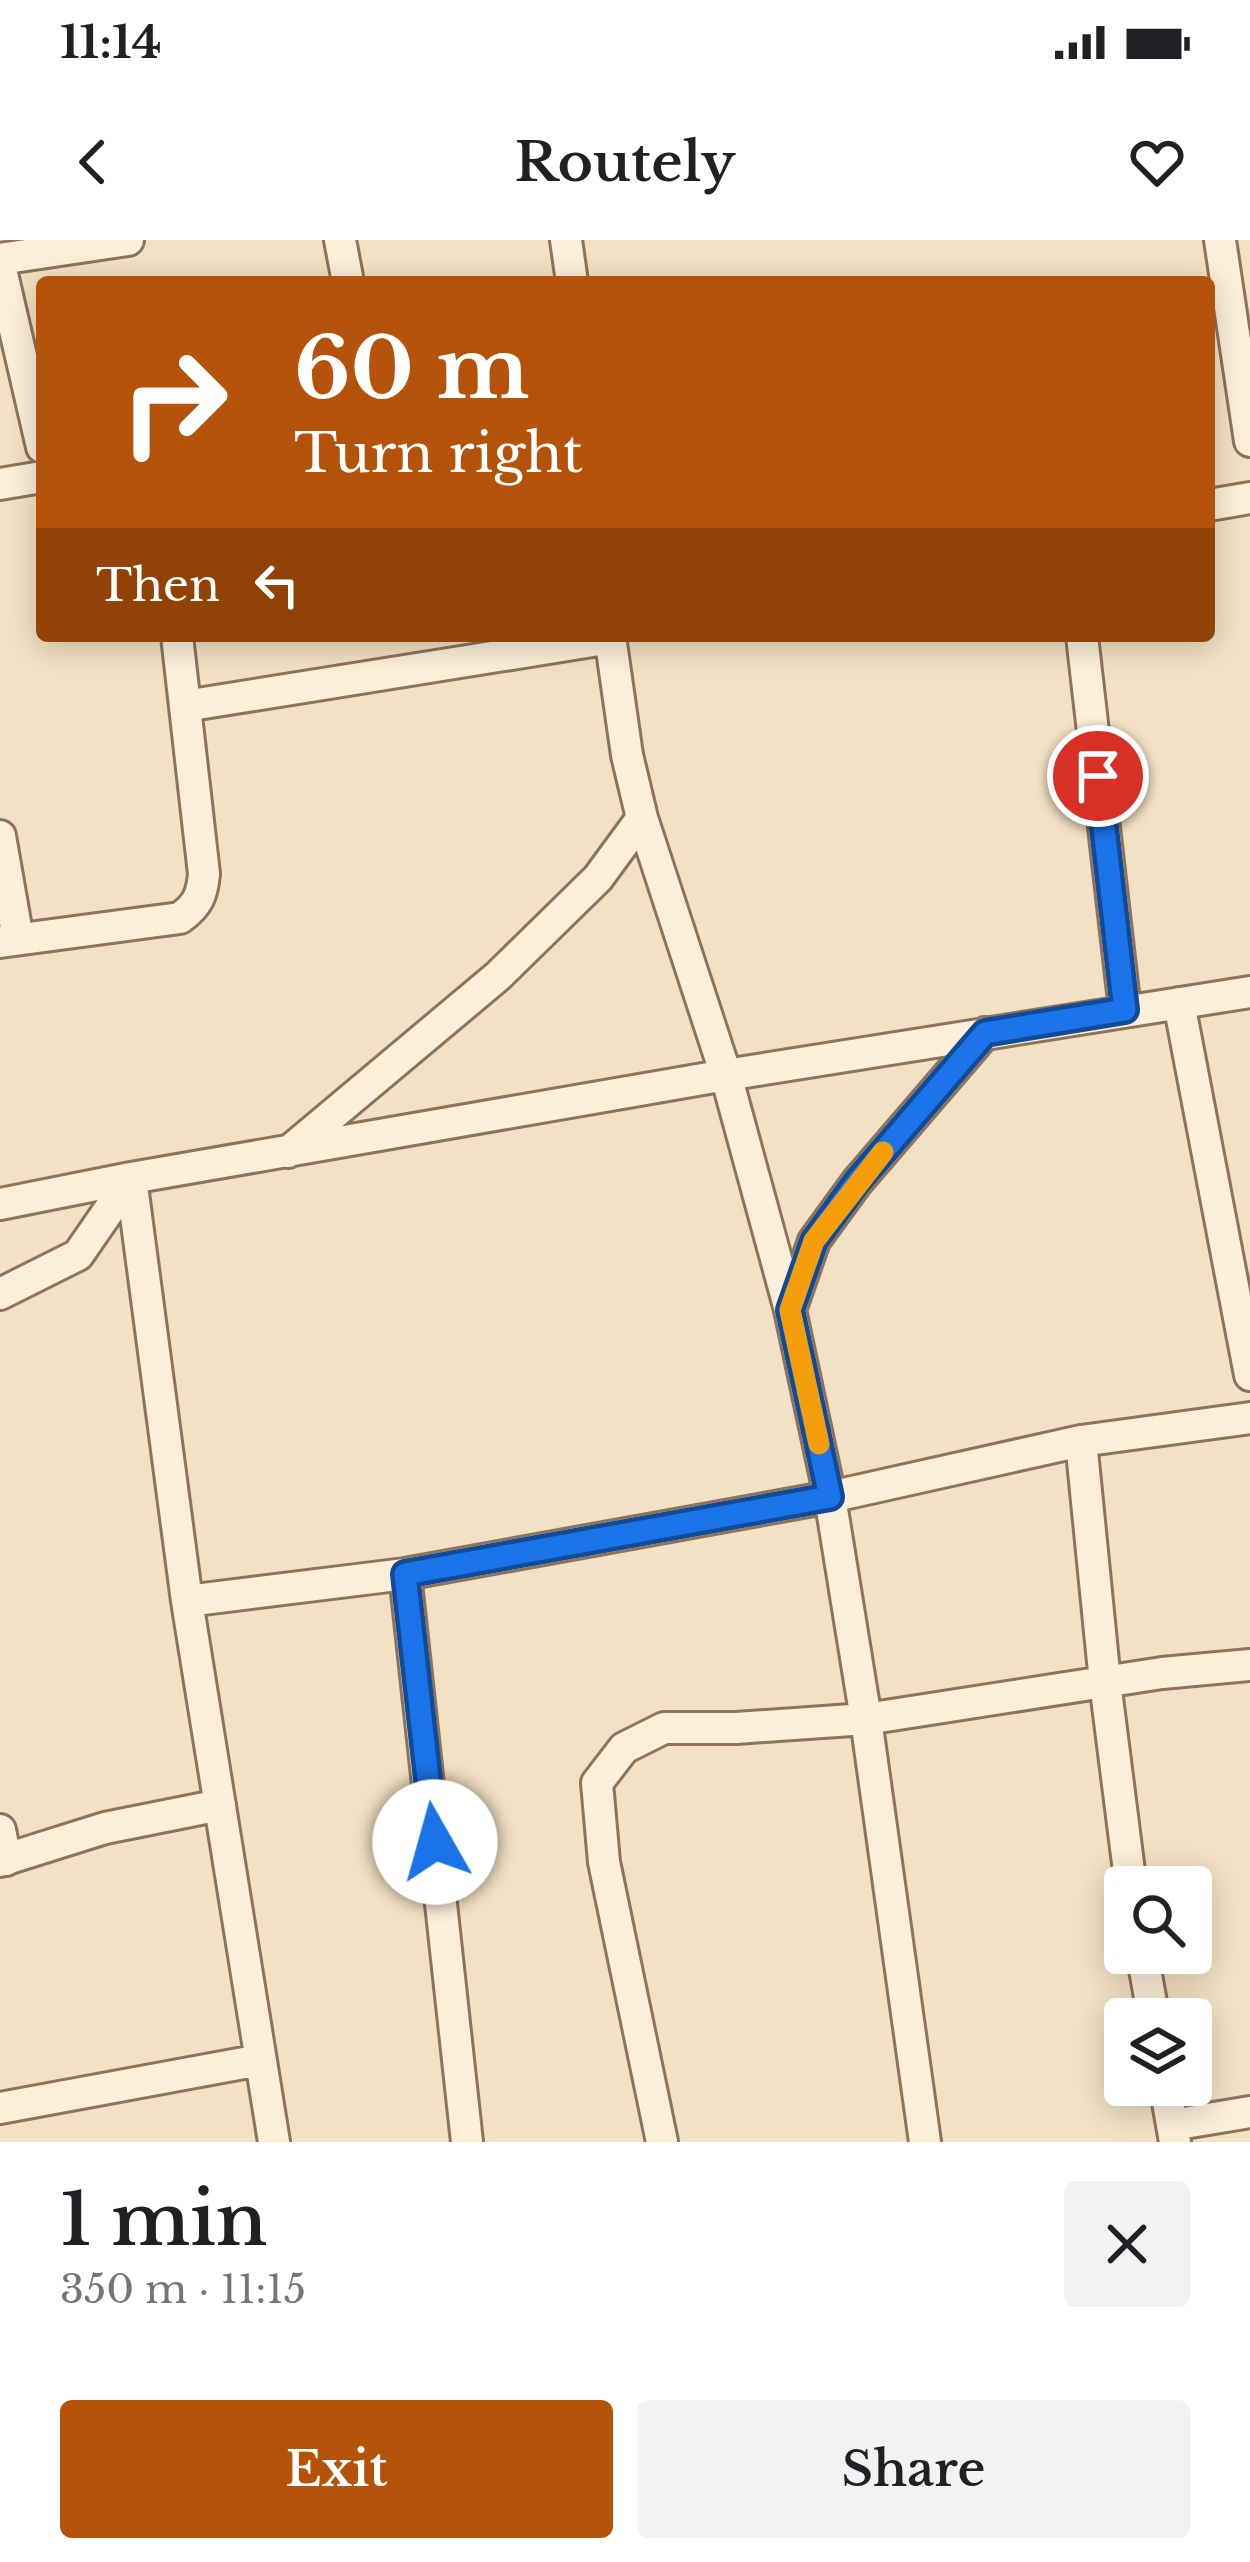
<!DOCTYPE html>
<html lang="en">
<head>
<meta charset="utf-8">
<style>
	:root { --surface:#fff; --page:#f2f2f2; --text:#202124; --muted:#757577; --accent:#b45309 }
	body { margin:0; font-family:"Libre Baskerville",serif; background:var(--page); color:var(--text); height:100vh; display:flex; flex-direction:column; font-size:45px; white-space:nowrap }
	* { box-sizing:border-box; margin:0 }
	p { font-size:39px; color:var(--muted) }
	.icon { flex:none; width:66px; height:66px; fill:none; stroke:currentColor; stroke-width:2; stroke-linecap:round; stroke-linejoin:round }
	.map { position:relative; height:1902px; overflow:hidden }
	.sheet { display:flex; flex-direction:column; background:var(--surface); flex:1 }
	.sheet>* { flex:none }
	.top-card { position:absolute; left:36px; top:36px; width:1179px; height:366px; border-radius:12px; box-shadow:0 6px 30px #0003; background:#b45309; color:#fff; overflow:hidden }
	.tools { position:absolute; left:1104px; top:1626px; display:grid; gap:24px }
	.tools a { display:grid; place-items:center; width:108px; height:108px; border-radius:12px; background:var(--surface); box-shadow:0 6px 30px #0003; font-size:60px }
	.pin { position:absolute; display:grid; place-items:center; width:102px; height:102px; color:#fff; margin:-51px; border:6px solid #fff; border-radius:50%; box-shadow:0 3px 12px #0007 }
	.me { position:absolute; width:132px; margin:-66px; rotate:353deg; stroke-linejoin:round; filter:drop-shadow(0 0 9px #0008) }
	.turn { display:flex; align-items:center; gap:42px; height:252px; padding:0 60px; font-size:54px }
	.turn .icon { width:156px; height:156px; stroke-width:2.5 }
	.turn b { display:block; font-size:84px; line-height:102px }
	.then { display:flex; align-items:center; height:114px; padding:0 60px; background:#0003; gap:24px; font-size:45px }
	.round { display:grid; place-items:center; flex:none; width:126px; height:126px; border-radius:12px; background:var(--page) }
	.headline { display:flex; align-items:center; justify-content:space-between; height:204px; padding:0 60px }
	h1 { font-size:72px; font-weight:600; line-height:90px }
	.button { display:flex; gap:24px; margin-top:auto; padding:24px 60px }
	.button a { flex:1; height:138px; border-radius:12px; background:var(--accent); color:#fff; font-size:48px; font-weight:600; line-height:138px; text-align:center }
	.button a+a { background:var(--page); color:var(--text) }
	.status { display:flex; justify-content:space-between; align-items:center; height:84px; padding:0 60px; background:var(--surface); direction:ltr }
	.status svg { height:33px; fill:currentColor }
	header { display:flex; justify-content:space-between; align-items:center; height:156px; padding:0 60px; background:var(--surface); font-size:54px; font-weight:600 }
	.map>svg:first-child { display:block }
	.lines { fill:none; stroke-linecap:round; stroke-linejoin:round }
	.minor-casing { stroke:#8e7259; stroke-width:36 }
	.minor { stroke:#fbefd9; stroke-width:30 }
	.route-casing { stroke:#114b97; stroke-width:30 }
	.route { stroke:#1a73e8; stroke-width:21 }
	.slow { stroke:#f59e0b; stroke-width:21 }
</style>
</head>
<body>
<div class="status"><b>11:14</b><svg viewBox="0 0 49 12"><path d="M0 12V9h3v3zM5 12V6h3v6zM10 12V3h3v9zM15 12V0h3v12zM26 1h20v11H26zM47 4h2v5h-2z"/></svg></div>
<header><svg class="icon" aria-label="back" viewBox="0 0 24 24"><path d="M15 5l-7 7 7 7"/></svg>Routely<svg class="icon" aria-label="heart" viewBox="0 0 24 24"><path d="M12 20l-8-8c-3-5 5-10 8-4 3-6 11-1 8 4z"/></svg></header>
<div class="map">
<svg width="1250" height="1902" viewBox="0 0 1250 1902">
	<rect width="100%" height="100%" fill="#f2e1c4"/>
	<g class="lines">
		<defs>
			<path id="minor" d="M340,0l8,42
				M566,0l6,42
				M1220,0l30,201
				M0,19l128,-19
				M0,25l42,182
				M0,244l42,-7
				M1209,265l41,-7
				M610,396l17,119 15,63 84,257 64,235
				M1082,396l43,374
				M185,466l426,-68
				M0,596l18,103
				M0,702l180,-24c18,-13 22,-23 24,-44l-27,-238
				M1179,763l71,372
				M288,912l210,-176 100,-98 44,-60
				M0,964l131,-26 56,423 87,541
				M0,1054l78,-39 53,-77 595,-103 524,-83
				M1081,1201l24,241 26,205
				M405,1334l62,568
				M187,1361l218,-27 425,-77 251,-56 169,-23
				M0,1590l6,30
				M0,1621l105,-33 115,-23
				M1142,1713l12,66
				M1165,1845l10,57
				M0,1868l260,-48
				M1172,1885l78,-13
				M662,1902l-58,-280 -7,-79 27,-35 40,-20h72l130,-9 296,-46 88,-8
				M925,1902l-59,-423 -36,-222 -40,-187 24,-69 43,-59 128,-149"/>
		</defs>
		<use href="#minor" class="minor-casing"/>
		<use href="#minor" class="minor"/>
	</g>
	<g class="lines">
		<defs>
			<path id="route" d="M435,1602l-30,-268 425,-77 -40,-187 24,-69 43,-59 128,-149 140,-23 -27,-234"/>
		</defs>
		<use href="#route" class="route-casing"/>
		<use href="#route" class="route"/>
		<path class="slow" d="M819,1204l-29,-134 24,-69 69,-89"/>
	</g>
</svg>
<div class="tools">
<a><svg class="icon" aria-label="search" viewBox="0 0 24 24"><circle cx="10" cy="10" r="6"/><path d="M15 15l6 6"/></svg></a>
<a><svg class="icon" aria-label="layers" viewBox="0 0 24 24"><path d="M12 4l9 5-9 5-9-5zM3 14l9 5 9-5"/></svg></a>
</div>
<div class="pin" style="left:1098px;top:536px;background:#d93025"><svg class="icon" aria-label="arrive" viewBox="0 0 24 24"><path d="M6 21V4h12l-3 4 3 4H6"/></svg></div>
<svg class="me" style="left:435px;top:1602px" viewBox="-20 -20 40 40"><circle r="19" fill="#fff"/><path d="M0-13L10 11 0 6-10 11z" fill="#1a73e8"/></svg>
<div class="top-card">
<div class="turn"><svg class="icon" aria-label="right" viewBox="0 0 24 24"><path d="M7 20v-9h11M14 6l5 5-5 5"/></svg><div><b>60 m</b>Turn right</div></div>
<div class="then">Then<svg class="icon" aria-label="left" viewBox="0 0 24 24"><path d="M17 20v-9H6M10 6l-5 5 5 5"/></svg></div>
</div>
</div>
<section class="sheet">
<div class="headline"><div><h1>1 min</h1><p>350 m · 11:15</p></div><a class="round"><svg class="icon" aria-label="close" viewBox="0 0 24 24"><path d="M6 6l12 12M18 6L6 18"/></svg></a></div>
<div class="button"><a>Exit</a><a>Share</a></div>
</section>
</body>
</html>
